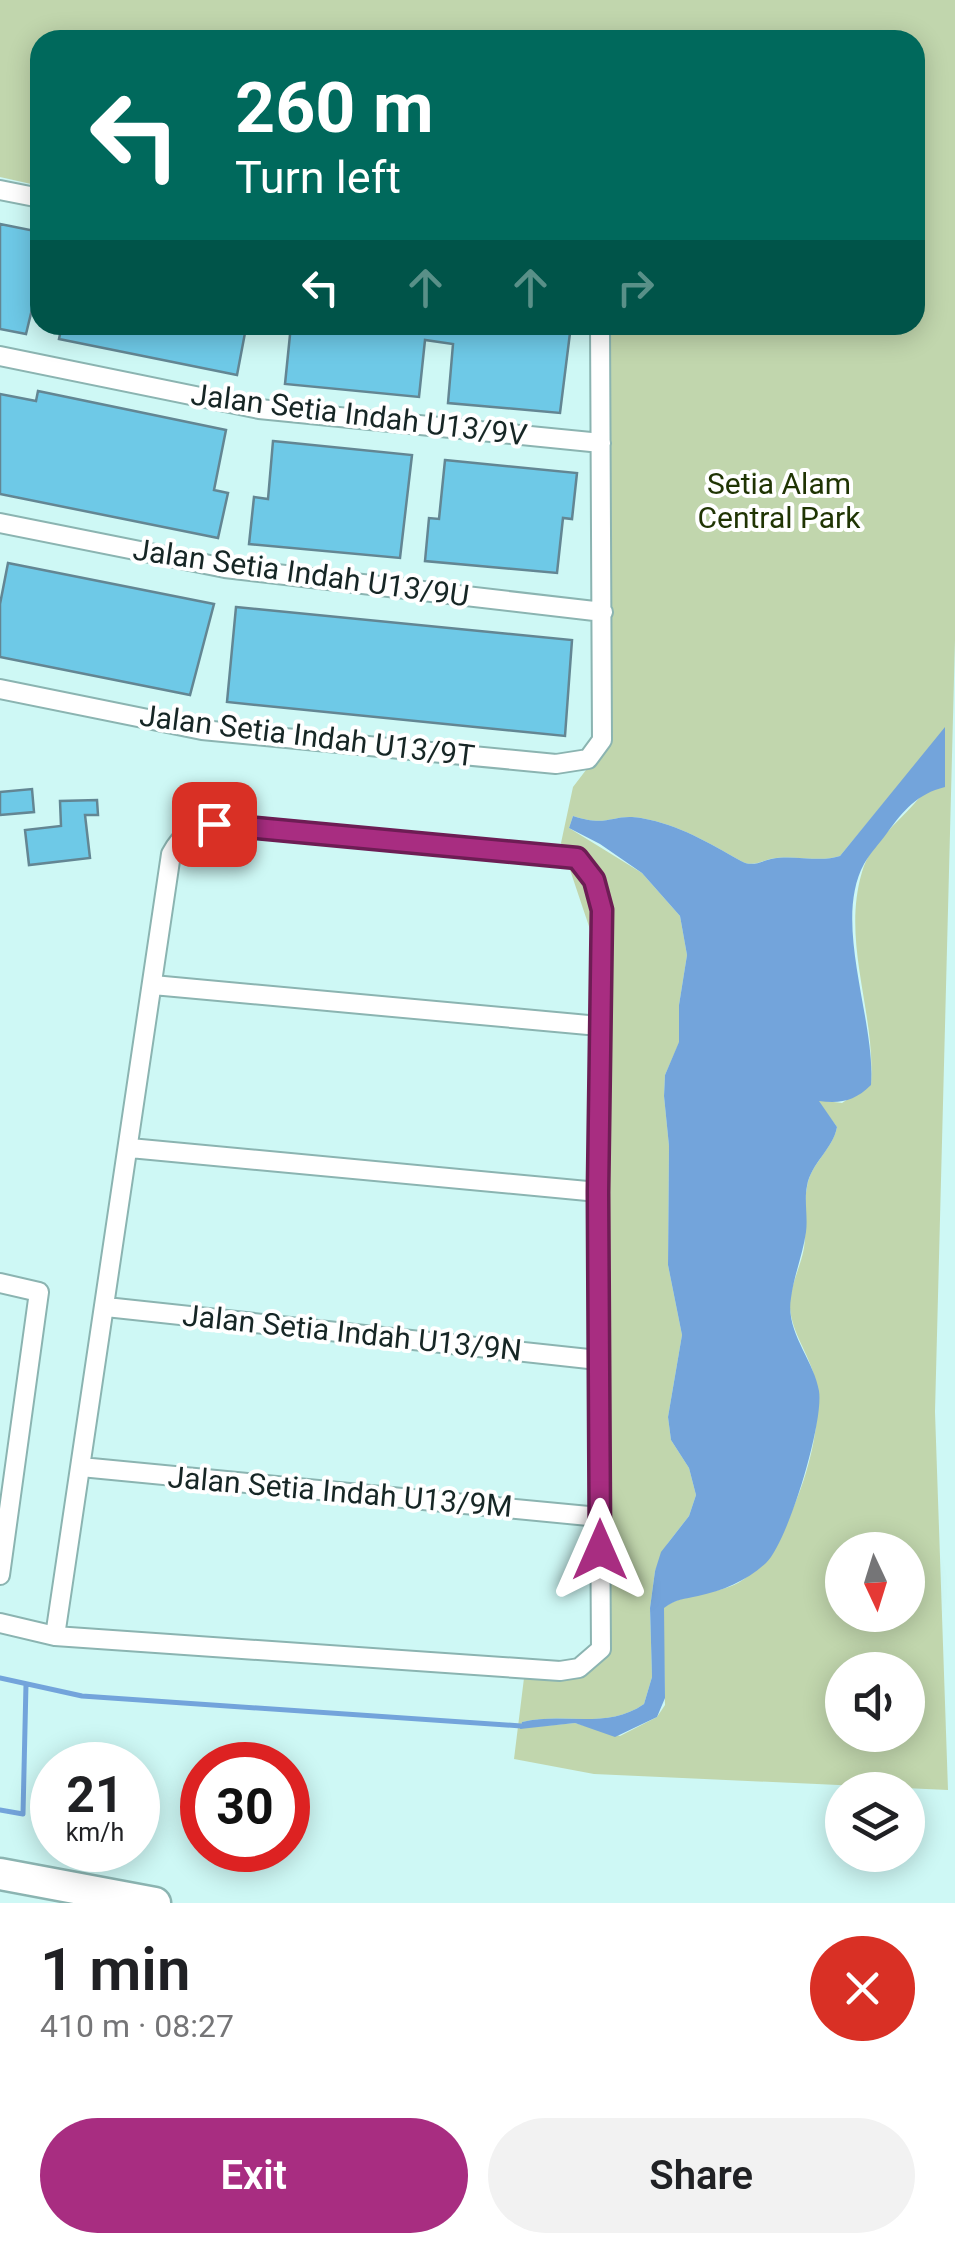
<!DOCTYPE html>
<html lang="en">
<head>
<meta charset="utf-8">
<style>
	:root { --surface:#fff; --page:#f2f2f2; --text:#202124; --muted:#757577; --accent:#a82d81 }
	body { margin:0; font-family:Roboto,sans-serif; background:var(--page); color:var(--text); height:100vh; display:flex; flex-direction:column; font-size:38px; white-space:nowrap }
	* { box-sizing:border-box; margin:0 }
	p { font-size:32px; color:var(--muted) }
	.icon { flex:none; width:55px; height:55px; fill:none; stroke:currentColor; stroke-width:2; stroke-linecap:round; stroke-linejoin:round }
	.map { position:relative; height:1903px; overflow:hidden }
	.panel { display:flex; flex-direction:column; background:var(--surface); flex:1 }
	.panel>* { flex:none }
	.top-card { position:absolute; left:30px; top:30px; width:895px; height:305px; border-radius:30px; box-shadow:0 5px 25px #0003; background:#00695c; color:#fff; overflow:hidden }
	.needle { width:65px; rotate:176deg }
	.buttons { position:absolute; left:825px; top:1532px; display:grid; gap:20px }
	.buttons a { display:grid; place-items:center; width:100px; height:100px; border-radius:50%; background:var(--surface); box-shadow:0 5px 25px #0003; font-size:50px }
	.speed { position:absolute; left:30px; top:1742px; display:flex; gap:20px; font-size:50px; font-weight:700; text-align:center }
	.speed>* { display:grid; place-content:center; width:130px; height:130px; border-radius:50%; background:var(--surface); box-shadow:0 5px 25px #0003; line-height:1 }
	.speed small { font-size:25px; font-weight:400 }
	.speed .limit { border:15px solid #d22; background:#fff; color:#111 }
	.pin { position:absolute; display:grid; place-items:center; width:85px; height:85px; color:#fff; margin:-42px; border-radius:20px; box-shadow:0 5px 15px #0006 }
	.me { position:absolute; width:110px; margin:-55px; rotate:0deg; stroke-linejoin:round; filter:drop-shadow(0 0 8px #0008) }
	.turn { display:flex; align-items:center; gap:35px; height:210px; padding:0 40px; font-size:45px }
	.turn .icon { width:130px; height:130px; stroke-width:2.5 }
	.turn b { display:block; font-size:70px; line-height:85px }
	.lanes { display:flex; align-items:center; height:95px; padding:0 40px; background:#0003; justify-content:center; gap:50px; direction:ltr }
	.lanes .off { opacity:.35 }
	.round { display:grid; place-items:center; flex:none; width:105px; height:105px; border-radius:52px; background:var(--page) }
	.overview { display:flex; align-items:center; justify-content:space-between; height:170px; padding:0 40px }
	h1 { font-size:60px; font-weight:600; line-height:75px }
	.cta { display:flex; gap:20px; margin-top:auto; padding:20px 40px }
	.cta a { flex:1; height:115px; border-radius:60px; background:var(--accent); color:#fff; font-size:40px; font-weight:600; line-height:115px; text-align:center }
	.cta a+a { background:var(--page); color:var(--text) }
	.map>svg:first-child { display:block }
	.green { fill:#c1d6ad; fill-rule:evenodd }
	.water { fill:#73a4db }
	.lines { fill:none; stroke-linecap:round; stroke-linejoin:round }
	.stream { stroke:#73a4db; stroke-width:5 }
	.building { fill:#6ec9e7; stroke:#638693; stroke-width:2.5 }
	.minor-casing { stroke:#8bb4b1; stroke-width:22 }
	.trunk-casing { stroke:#8bb4b1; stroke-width:35 }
	.minor { stroke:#fff; stroke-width:18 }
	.trunk { stroke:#fff; stroke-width:30 }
	.route-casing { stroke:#6d1d54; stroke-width:25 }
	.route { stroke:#a82d81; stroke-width:18 }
	.labels { text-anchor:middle; stroke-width:8; stroke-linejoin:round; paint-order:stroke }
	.street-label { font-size:30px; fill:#162625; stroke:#fff }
	.park-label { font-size:30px; fill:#1f3403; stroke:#fff }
</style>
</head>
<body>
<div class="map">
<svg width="955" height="1903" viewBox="0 0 955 1903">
	<rect width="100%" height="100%" fill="#cef8f5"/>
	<path class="green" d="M0,0h955v640l-20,772 13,378 -354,-16 -80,-15 10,-81c35,1 63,5 84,-26l-3,-678 -44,-131 12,-56 26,-34 4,-428h312v-285h-875v146l-40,-9zM945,729c-7,19 -11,48 -23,65 -18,25 -51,46 -60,78 -21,71 14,141 9,212l-29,19 -25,-3 20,27c-4,22 -27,37 -30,60 -4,19 0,41 -3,61 -3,17 -12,34 -14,52 -2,26 16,49 23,72 18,54 -22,169 -65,204 -24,21 -61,14 -85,32l2,97 -8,12 -37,19 -45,-13 -54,5 1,-6c42,-10 85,8 122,-18l8,-27 -2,-69 5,-37 13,-28 21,-27 7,-21 -7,-27 -18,-28 -3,-23 14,-82 -14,-70 1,-119 -5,-50 1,-21 14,-32v-38l8,-50 -7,-39 -38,-43 -73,-45 4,-12c36,12 39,-3 68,2 39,7 66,24 100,43 10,6 19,1 29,-2 23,-5 48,4 70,-3zM842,1550h66v65h-66zM842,1670h66v65h-66z"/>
	<path class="water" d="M945,727v60c-28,7 -41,23 -58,46 -7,10 -17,20 -23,31 -32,59 12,156 7,221 -16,16 -31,19 -52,16l18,26c-4,22 -26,36 -30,59 -3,14 1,31 -1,46 -3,22 -12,43 -15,66 -6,34 23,62 28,93 5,31 -31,151 -53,172 -18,17 -43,28 -68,33 -14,3 -22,3 -34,12l1,90 -8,19 -42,20 -40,-14 -55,6 2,-7c41,-10 85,8 122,-18l8,-27 -2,-69 5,-37 6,-19 28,-36 7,-21 -7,-27 -18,-28 -3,-23 14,-82 -14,-70 1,-119 -5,-50 1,-21 14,-33v-37l8,-50 -7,-39 -38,-43 -42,-29 -31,-16 4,-12c36,12 39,-3 68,2 39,7 66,24 100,43 10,6 19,1 30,-2 22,-5 48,4 69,-3z"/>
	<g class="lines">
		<path class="stream" d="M0,1678l82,18 439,30
			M0,1810l23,4 3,-130"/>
	</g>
	<path class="building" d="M0,224l40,8v44l-14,58 -26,-5z
		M62,325h146l37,8 -8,42 -178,-36z
		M291,325h280l-11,88 -112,-10 5,-59 -28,-4 -6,57 -134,-13z
		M38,391l188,39 -12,60 14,3 -10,45 -218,-44v-100l36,7z
		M273,441l139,14 -12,103 -151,-14 5,-47 14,2z
		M445,460l132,13 -5,46 -9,-1 -6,55 -132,-12 4,-43 10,1z
		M8,563l206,41 -24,91 -190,-38v-53z
		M236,607l336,33 -7,96 -338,-34z
		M32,789l2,23 -34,3v-23z
		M97,800l1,15h-13l5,43 -61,7 -4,-35 36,-4 -1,-25z"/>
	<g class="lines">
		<defs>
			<path id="minor" d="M0,190l40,8
				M0,356l259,53 342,34
				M0,523l225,45 378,44
				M0,689l202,41 354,34 32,-5 14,-19 -2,-415
				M153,985l446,41
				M130,1148l468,44
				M0,1283l39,9 -39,283
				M106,1307l492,53
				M81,1467l518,50
				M0,1623l55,13 505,35 19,-3 22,-19 -3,-457 4,-282 -8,-30 -17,-22 -363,-35c-22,5 -32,11 -43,31l-116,782"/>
			<path id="trunk" d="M0,1874l155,29"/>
		</defs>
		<use href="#minor" class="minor-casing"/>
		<use href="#trunk" class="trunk-casing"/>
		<use href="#minor" class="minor"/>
		<use href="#trunk" class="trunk"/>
	</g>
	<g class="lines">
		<defs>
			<path id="route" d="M214,824l363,34 17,22 8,30 -4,282 2,358"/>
		</defs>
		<use href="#route" class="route-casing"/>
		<use href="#route" class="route"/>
	</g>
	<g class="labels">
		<g class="street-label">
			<text transform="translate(359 415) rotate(7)" y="10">Jalan Setia Indah U13/9V</text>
			<text transform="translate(301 573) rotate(8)" y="10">Jalan Setia Indah U13/9U</text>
			<text transform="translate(307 736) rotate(7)" y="10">Jalan Setia Indah U13/9T</text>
			<text transform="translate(352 1333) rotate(6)" y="10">Jalan Setia Indah U13/9N</text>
			<text transform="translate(340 1492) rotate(5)" y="10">Jalan Setia Indah U13/9M</text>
		</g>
		<g class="park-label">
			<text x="779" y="494">Setia Alam<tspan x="779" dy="34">Central Park</tspan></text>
		</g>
	</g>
</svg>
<div class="buttons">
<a><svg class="needle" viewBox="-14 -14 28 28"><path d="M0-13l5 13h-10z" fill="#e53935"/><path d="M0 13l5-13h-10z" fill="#757577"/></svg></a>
<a><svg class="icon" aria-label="sound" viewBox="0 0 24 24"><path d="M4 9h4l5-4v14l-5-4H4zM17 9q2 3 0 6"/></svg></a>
<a><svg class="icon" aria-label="layers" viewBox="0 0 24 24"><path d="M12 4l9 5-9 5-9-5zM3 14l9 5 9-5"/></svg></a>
</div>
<div class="speed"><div>21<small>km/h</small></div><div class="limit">30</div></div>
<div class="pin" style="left:214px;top:824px;background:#d93025"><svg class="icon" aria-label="arrive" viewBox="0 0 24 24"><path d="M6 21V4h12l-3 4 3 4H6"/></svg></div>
<svg class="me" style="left:600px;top:1550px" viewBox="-20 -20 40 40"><path d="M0-17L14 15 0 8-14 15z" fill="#a82d81" stroke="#fff" stroke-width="4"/></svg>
<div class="top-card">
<div class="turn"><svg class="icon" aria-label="left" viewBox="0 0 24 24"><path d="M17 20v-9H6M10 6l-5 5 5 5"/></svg><div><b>260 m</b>Turn left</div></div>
<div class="lanes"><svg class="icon" aria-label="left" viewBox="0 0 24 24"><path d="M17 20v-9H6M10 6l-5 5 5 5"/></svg><svg class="icon off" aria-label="ahead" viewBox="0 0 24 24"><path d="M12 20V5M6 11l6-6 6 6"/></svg><svg class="icon off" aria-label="ahead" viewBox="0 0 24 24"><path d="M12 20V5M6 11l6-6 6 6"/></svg><svg class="icon off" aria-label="right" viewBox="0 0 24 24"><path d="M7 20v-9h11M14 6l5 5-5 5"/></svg></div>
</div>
</div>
<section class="panel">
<div class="overview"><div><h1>1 min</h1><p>410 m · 08:27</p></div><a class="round" style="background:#d93025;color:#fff"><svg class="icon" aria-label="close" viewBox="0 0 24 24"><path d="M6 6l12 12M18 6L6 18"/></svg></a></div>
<div class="cta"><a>Exit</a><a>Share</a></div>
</section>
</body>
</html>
